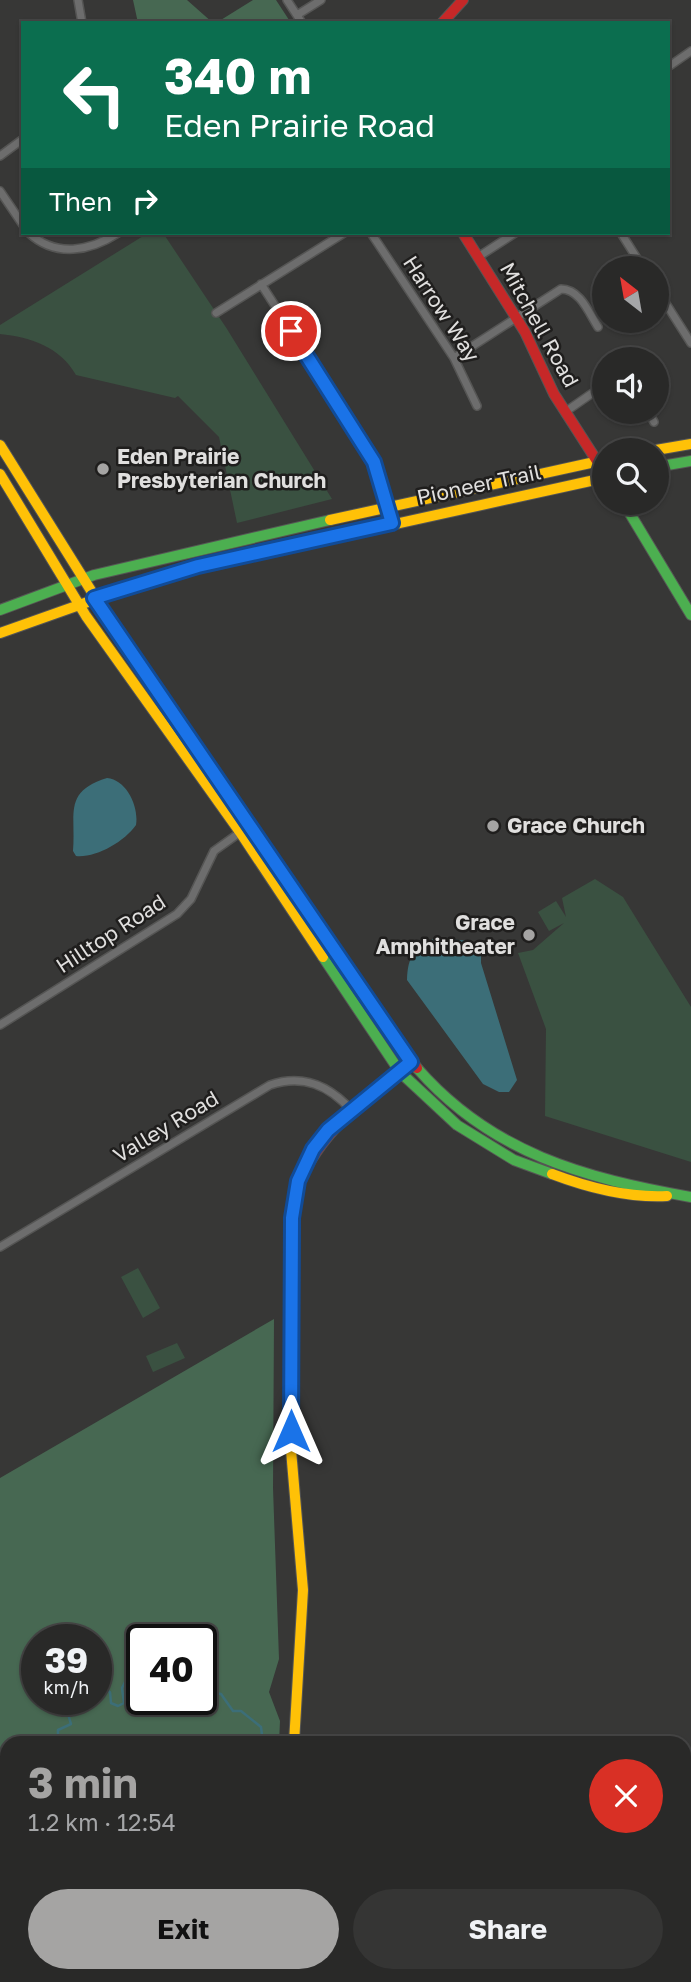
<!DOCTYPE html>
<html lang="en">
<head>
<meta charset="utf-8">
<style>
	:root { --surface:#292928; --page:#353534; --text:#f1f3f6; --muted:#a5a6a8; --line:#454545; --accent:#a5a4a3 }
	body { margin:0; font-family:"Golos Text",sans-serif; background:var(--page); color:var(--text); height:100vh; display:flex; flex-direction:column; font-size:26px; white-space:nowrap }
	* { box-sizing:border-box; margin:0 }
	p { font-size:23px; color:var(--muted) }
	.icon { flex:none; width:38px; height:38px; fill:none; stroke:currentColor; stroke-width:2; stroke-linecap:round; stroke-linejoin:round }
	.map { position:relative; flex:1; overflow:hidden }
	.panel { position:absolute; left:0px; top:1736px; width:691px; height:247px; display:flex; flex-direction:column; background:var(--surface); border-radius:21px 21px 0 0; box-shadow:0 2px 5px #0004,0 0 0 2px var(--line) }
	.panel>* { flex:none }
	.top-card { position:absolute; left:21px; top:21px; width:649px; height:214px; border-radius:0px; box-shadow:0 2px 5px #0004,0 0 0 2px var(--line); background:#0b6e4f; color:#fff; overflow:hidden }
	.needle { width:46px; rotate:329deg }
	.buttons { position:absolute; left:592px; top:256px; display:grid; gap:14px }
	.buttons a { display:grid; place-items:center; width:77px; height:77px; border-radius:50%; background:var(--surface); box-shadow:0 2px 5px #0004,0 0 0 2px var(--line); font-size:35px }
	.speed { position:absolute; left:21px; top:1624px; display:flex; gap:14px; font-size:35px; font-weight:700; text-align:center }
	.speed>* { display:grid; place-content:center; width:91px; height:91px; border-radius:50%; background:var(--surface); box-shadow:0 2px 5px #0004,0 0 0 2px var(--line); line-height:1 }
	.speed small { font-size:18px; font-weight:400 }
	.speed .limit { border:4px solid #111; border-radius:10px; background:#fff; color:#111 }
	.pin { position:absolute; display:grid; place-items:center; width:60px; height:60px; color:#fff; margin:-30px; border:4px solid #fff; border-radius:50%; box-shadow:0 2px 7px #0007 }
	.me { position:absolute; width:77px; margin:-38px; rotate:0deg; stroke-linejoin:round; filter:drop-shadow(0 0 5px #0008) }
	.turn { display:flex; align-items:center; gap:24px; height:147px; padding:0 28px; font-size:32px }
	.turn .icon { width:91px; height:91px; stroke-width:2.5 }
	.turn b { display:block; font-size:49px; line-height:60px }
	.then { display:flex; align-items:center; height:66px; padding:0 28px; background:#0003; gap:14px; font-size:26px }
	.round { display:grid; place-items:center; flex:none; width:74px; height:74px; border-radius:37px; background:var(--page) }
	.summary { display:flex; align-items:center; justify-content:space-between; height:119px; padding:0 28px }
	h1 { font-size:42px; font-weight:700; line-height:52px; color:var(--accent) }
	.cta { display:flex; gap:14px; margin-top:auto; padding:14px 28px }
	.cta a { flex:1; height:80px; border-radius:42px; background:var(--accent); color:#111; font-size:28px; font-weight:700; line-height:80px; text-align:center }
	.cta a+a { background:var(--page); color:var(--text) }
	.map>svg:first-child { display:block }
	.green { fill:#3a5141 }
	.forest { fill:#476852; fill-rule:evenodd }
	.water { fill:#3c6e78 }
	.lines { fill:none; stroke-linecap:round; stroke-linejoin:round }
	.stream { stroke:#3c6e78; stroke-width:2.5 }
	.street-casing { stroke:#555554; stroke-width:10 }
	.fast-casing { stroke:#555554; stroke-width:12 }
	.slow-casing { stroke:#555554; stroke-width:12 }
	.jam-casing { stroke:#555554; stroke-width:12 }
	.street { stroke:#6d6d6d; stroke-width:7 }
	.fast { stroke:#4caf50; stroke-width:10 }
	.slow { stroke:#ffc107; stroke-width:10 }
	.jam { stroke:#c62828; stroke-width:10 }
	.route-casing { stroke:#114b97; stroke-width:18 }
	.route { stroke:#1a73e8; stroke-width:12 }
	.poi-dot { fill:#a5a4a3; stroke:#1f1e1d; stroke-width:2.5 }
	.labels { text-anchor:middle; stroke-width:5; stroke-linejoin:round; paint-order:stroke }
	.street-label { font-size:21px; fill:#e0dfde; stroke:#1f1e1d }
	.poi-label { font-size:21px; font-weight:bold; fill:#e0dfde; stroke:#1f1e1d; text-anchor:start }
</style>
</head>
<body>
<div class="map">
<svg width="691" height="1982" viewBox="0 0 691 1982">
	<rect width="100%" height="100%" fill="#373736"/>
	<path class="green" d="M148,233h15l64,96 105,170 -95,24 -18,-86 -41,-41 -3,2 -99,-23c-16,-28 -45,-38 -76,-41v-9z
		M595,879l28,18 68,110v155l-146,-46 1,-87 -28,-76 15,-3 31,-27 -15,8 -11,-19 18,-11 10,16 -4,-19z
		M138,1268l22,40 -17,10 -22,-41z
		M177,1343l8,15 -32,14 -7,-16z"/>
	<path class="forest" d="M133,0h54l26,23h-75z
		M253,0h23l15,23h-75z
		M274,1319l-1,169 6,171 -10,33 11,29 -1,22h-272v107l-7,6v-378zM37,1640h59v59h-59zM142,1640h59v59h-59z"/>
	<path class="water" d="M107,778c20,2 32,29 29,47 -12,17 -40,33 -60,31l-3,-5c3,-38 -10,-59 34,-73z
		M435,938l36,3 10,9v13l36,117 -8,12h-10l-16,-8 -76,-104c1,-25 7,-30 28,-42z"/>
	<g class="lines">
		<path class="stream" d="M96,1685l14,7 1,11 7,3 6,-3 -2,-15 4,-8 16,3
			M201,1690l20,4 12,17h8l20,16 2,16
			M58,1743v-13l13,-6 -4,-13 6,-8 10,2 12,-4 1,-4
			M0,1776l7,-4
			M684,1949l7,-1"/>
		<defs>
			<path id="street" d="M78,0l4,23
				M287,0l15,23
				M297,15l24,-15
				M668,67l23,-16
				M0,156l23,-17
				M0,191l23,34
				M29,233c27,25 61,18 89,0
				M371,233l83,125 23,48
				M621,233l22,35
				M478,257l37,-24
				M261,284l105,163 15,30 11,46
				M656,288l35,55
				M216,313l128,-80
				M454,358l107,-69c19,0 28,24 37,38
				M648,411l6,11
				M565,412l39,-27
				M0,1025l177,-111 14,-15 23,-48 28,-20
				M0,1247l270,-162c33,-11 59,0 82,26"/>
			<path id="fast" d="M656,467l35,-6
				M623,502l68,113
				M0,610l94,-35 236,-55
				M323,957l77,115 57,53 57,35 38,14
				M417,1068c74,85 167,110 274,129"/>
			<path id="slow" d="M0,445l140,224
				M656,450l35,-6
				M0,474l86,142 154,216 83,125
				M330,520l274,-60
				M0,633l164,-58 440,-97
				M552,1174c37,14 75,24 115,22
				M292,1382l-1,68 12,140 -9,153"/>
			<path id="jam" d="M442,23l21,-23
				M463,233l62,99 29,62 50,78
				M140,669l277,399
				M292,1382l2,-185c20,-62 68,-95 117,-134
				M414,1976l4,6"/>
		</defs>
		<use href="#street" class="street-casing"/>
		<use href="#fast" class="fast-casing"/>
		<use href="#slow" class="slow-casing"/>
		<use href="#jam" class="jam-casing"/>
		<use href="#street" class="street"/>
		<use href="#fast" class="fast"/>
		<use href="#slow" class="slow"/>
		<use href="#jam" class="jam"/>
	</g>
	<g class="lines">
		<defs>
			<path id="route" d="M291,331l83,131 18,61 -194,43 -104,32 317,464 -83,68 -15,19 -15,32 -6,37 -1,213"/>
		</defs>
		<use href="#route" class="route-casing"/>
		<use href="#route" class="route"/>
	</g>
	<g class="poi-dot">
		<circle cx="103" cy="469" r="7"/>
		<circle cx="493" cy="826" r="7"/>
		<circle cx="529" cy="935" r="7"/>
	</g>
	<g class="labels">
		<g class="street-label">
			<text transform="translate(441 309) rotate(57)" y="7">Harrow Way</text>
			<text transform="translate(539 325) rotate(61)" y="7">Mitchell Road</text>
			<text transform="translate(479 485) rotate(-12)" y="7">Pioneer Trail</text>
			<text transform="translate(111 934) rotate(-33)" y="7">Hilltop Road</text>
			<text transform="translate(166 1127) rotate(-31)" y="7">Valley Road</text>
		</g>
		<g class="poi-label">
			<text x="117" y="464">Eden Prairie<tspan x="117" dy="24">Presbyterian Church</tspan></text>
			<text x="507" y="833">Grace Church</text>
			<text x="515" y="930" text-anchor="end">Grace<tspan x="515" dy="24">Amphitheater</tspan></text>
		</g>
	</g>
</svg>
<div class="buttons">
<a><svg class="needle" viewBox="-14 -14 28 28"><path d="M0-13l5 13h-10z" fill="#e53935"/><path d="M0 13l5-13h-10z" fill="#a5a6a8"/></svg></a>
<a><svg class="icon" aria-label="sound" viewBox="0 0 24 24"><path d="M4 9h4l5-4v14l-5-4H4zM17 9q2 3 0 6"/></svg></a>
<a><svg class="icon" aria-label="search" viewBox="0 0 24 24"><circle cx="10" cy="10" r="6"/><path d="M15 15l6 6"/></svg></a>
</div>
<div class="speed"><div>39<small>km/h</small></div><div class="limit">40</div></div>
<div class="pin" style="left:291px;top:331px;background:#d93025"><svg class="icon" aria-label="arrive" viewBox="0 0 24 24"><path d="M6 21V4h12l-3 4 3 4H6"/></svg></div>
<svg class="me" style="left:291px;top:1431px" viewBox="-20 -20 40 40"><path d="M0-17L14 15 0 8-14 15z" fill="#1a73e8" stroke="#fff" stroke-width="4"/></svg>
<div class="top-card">
<div class="turn"><svg class="icon" aria-label="left" viewBox="0 0 24 24"><path d="M17 20v-9H6M10 6l-5 5 5 5"/></svg><div><b>340 m</b>Eden Prairie Road</div></div>
<div class="then">Then<svg class="icon" aria-label="right" viewBox="0 0 24 24"><path d="M7 20v-9h11M14 6l5 5-5 5"/></svg></div>
</div>
<section class="panel">
<div class="summary"><div><h1>3 min</h1><p>1.2 km · 12:54</p></div><a class="round" style="background:#d93025;color:#fff"><svg class="icon" aria-label="close" viewBox="0 0 24 24"><path d="M6 6l12 12M18 6L6 18"/></svg></a></div>
<div class="cta"><a>Exit</a><a>Share</a></div>
</section>
</div>
</body>
</html>
